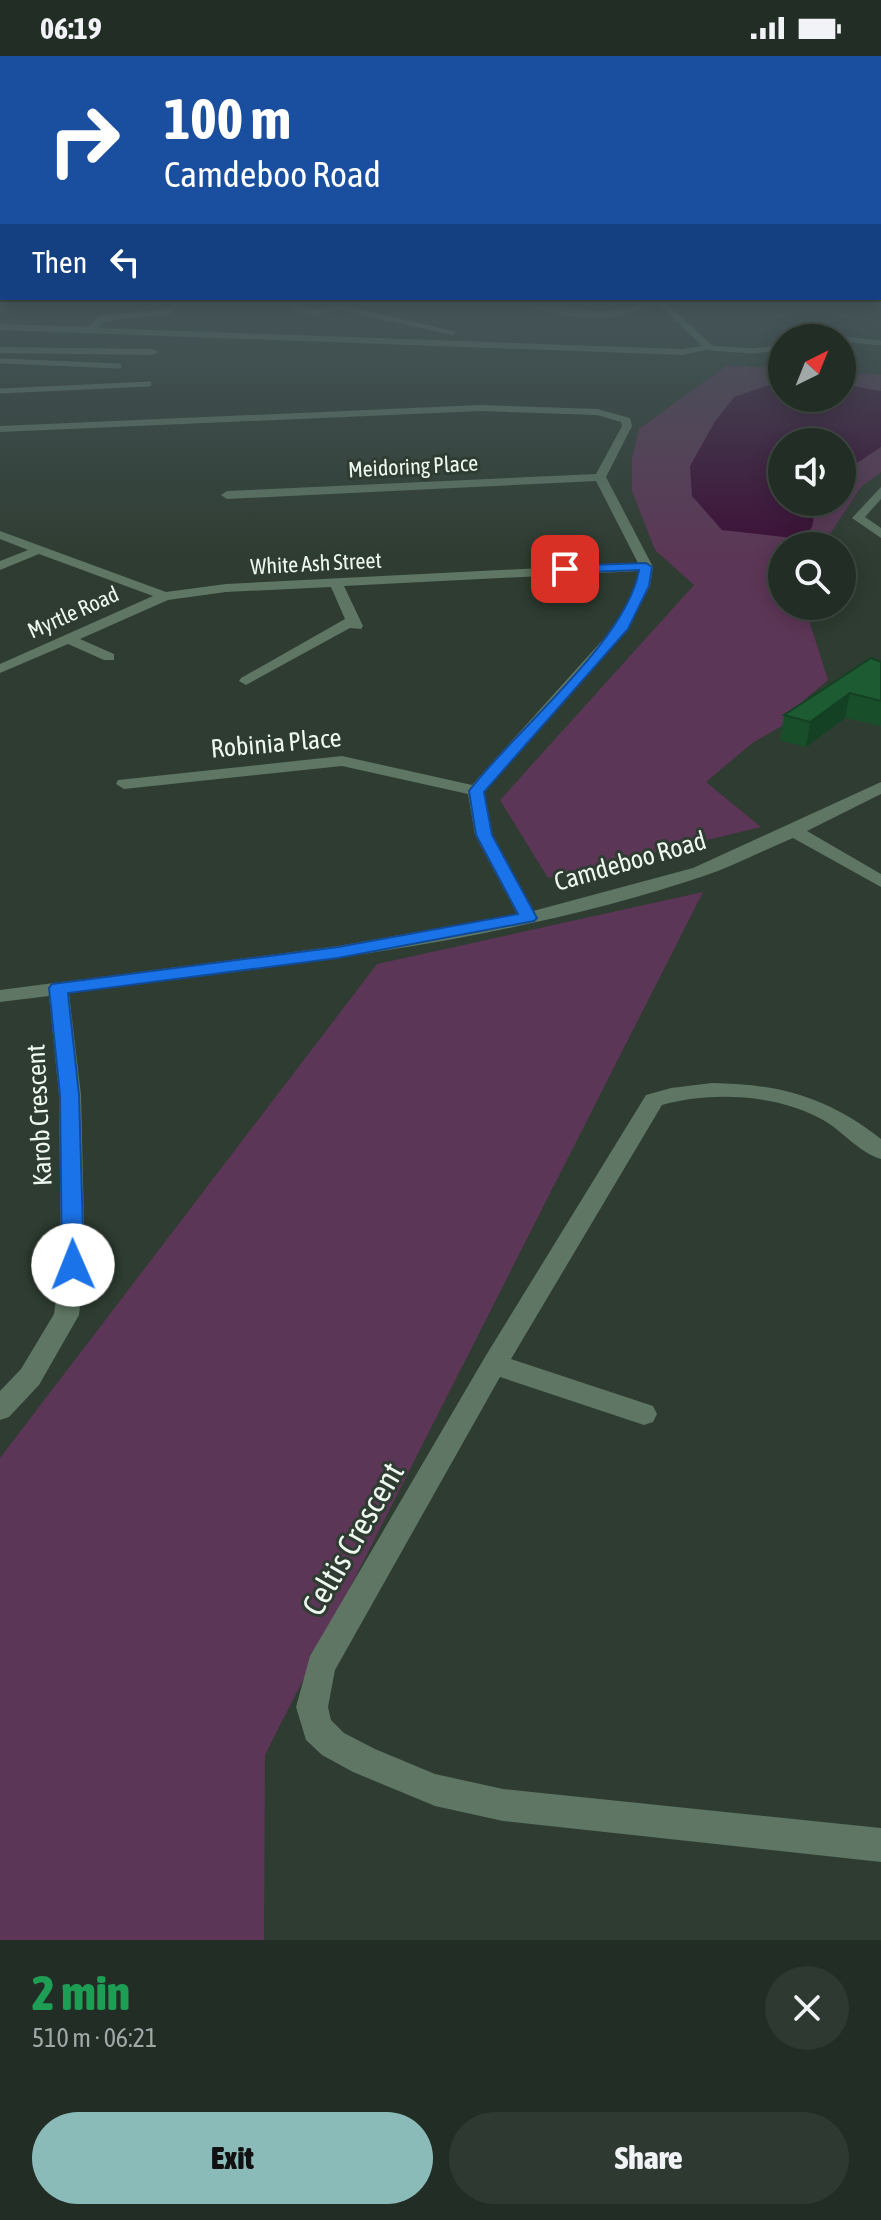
<!DOCTYPE html>
<html lang="en">
<head>
<meta charset="utf-8">
<style>
	:root { --surface:#222d25; --page:#2e3932; --text:#f1f3f6; --muted:#a2a8a7; --line:#3f4942; --accent:#8bbbb9 }
	body { margin:0; font-family:"Asap Condensed",sans-serif; background:var(--page); color:var(--text); height:100vh; display:flex; flex-direction:column; font-size:30px; white-space:nowrap }
	* { box-sizing:border-box; margin:0 }
	p { font-size:26px; color:var(--muted) }
	.icon { flex:none; width:44px; height:44px; fill:none; stroke:currentColor; stroke-width:2; stroke-linecap:round; stroke-linejoin:round }
	.map { position:relative; height:1884px; overflow:hidden }
	.panel { display:flex; flex-direction:column; background:var(--surface); flex:1 }
	.panel>* { flex:none }
	.banner { position:absolute; left:0px; top:0px; width:882px; height:244px; box-shadow:0 4px 20px #0003,0 0 0 2px var(--line); background:#1a4fa0; color:#fff; overflow:hidden }
	.needle { width:52px; rotate:43deg }
	.buttons { position:absolute; left:768px; top:268px; display:grid; gap:16px }
	.buttons a { display:grid; place-items:center; width:88px; height:88px; border-radius:50%; background:var(--surface); box-shadow:0 4px 20px #0003,0 0 0 2px var(--line); font-size:40px }
	.pin { position:absolute; display:grid; place-items:center; width:68px; height:68px; color:#fff; margin:-34px; border-radius:16px; box-shadow:0 4px 12px #0006 }
	.me { position:absolute; width:88px; margin:-44px; rotate:359deg; stroke-linejoin:round; filter:drop-shadow(0 0 6px #0008) }
	.turn { display:flex; align-items:center; gap:28px; height:168px; padding:0 32px; font-size:36px }
	.turn .icon { width:104px; height:104px; stroke-width:2.5 }
	.turn b { display:block; font-size:56px; line-height:68px }
	.then { display:flex; align-items:center; height:76px; padding:0 32px; background:#0003; gap:16px; font-size:30px }
	.round { display:grid; place-items:center; flex:none; width:84px; height:84px; border-radius:42px; background:var(--page) }
	.summary { display:flex; align-items:center; justify-content:space-between; height:136px; padding:0 32px }
	h1 { font-size:48px; font-weight:800; line-height:60px; color:#1e9e55 }
	.button { display:flex; gap:16px; margin-top:auto; padding:16px 32px }
	.button a { flex:1; height:92px; border-radius:48px; background:var(--accent); color:#111; font-size:32px; font-weight:800; line-height:92px; text-align:center }
	.button a+a { background:var(--page); color:var(--text) }
	.status { display:flex; justify-content:space-between; align-items:center; height:56px; padding:0 40px; background:var(--surface); direction:ltr }
	.status svg { height:22px; fill:currentColor }
	.map>svg:first-child { display:block }
	.green { fill:#5c3656; fill-rule:evenodd }
	.water { fill:#3d0d37 }
	.lines { fill:none; stroke-linecap:round; stroke-linejoin:round }
	.service { stroke:#5e7663; stroke-width:5 }
	.minor { fill:#5e7663; fill-rule:evenodd }
	.wall { fill:#194e2b }
	.shaded-wall { fill:#144023 }
	.building { fill:#1d5b32; stroke:#144023; stroke-width:2 }
	.route { fill:#1a73e8; stroke:#114b97; stroke-width:2 }
	.labels { text-anchor:middle; stroke-width:6; stroke-linejoin:round; paint-order:stroke }
	.far-street-label { font-size:22px; fill:#eef7f0; stroke:#2e3c31 }
	.street-label { font-size:26px; fill:#eef7f0; stroke:#2e3c31 }
	.near-street-label { font-size:32px; fill:#eef7f0; stroke:#2e3c31 }
</style>
</head>
<body>
<div class="status"><b>06:19</b><svg viewBox="0 0 49 12"><path d="M0 12V9h3v3zM5 12V6h3v6zM10 12V3h3v9zM15 12V0h3v12zM26 1h20v11H26zM47 4h2v5h-2z"/></svg></div>
<div class="map">
<svg width="881" height="1884" viewBox="0 0 881 1884">
	<rect width="100%" height="100%" fill="#2e3c31"/>
	<path class="green" d="M726,310l56,2v30h60v-27l39,4v97l-20,15 -39,59h-40v60h26l-1,8 21,66 -25,21 12,5 -64,38 -45,38 55,45 -213,51 -48,-78 194,-215 -39,-35 -23,-59v-32l7,-30zM782,386h60v60h-60z
		M703,836l-438,863 -1,185h-264v-482l377,-494z"/>
	<path class="water" d="M775,327h7v15h60v-14l39,7v56l-39,26v-31h-60v60h35l-5,25 -10,12 -80,-9 -30,-34 -2,-30 24,-43 20,-26z"/>
	<g class="lines">
		<path class="service" d="M842,283l39,4
			M710,292l43,3 29,-3
			M0,305l119,5
			M0,335l149,-7"/>
		<path class="minor" d="M178,243h10l-18,15 -65,7 -7,7 584,21 20,-3 -49,-47h9l53,49 -33,7 -682,-25v-6l88,3 11,-11 66,-7z
			M304,243h31l7,6 115,27 -5,3 -113,-25 -24,6 -24,-6 1,-8zM311,247l21,3 -17,4 -16,-4z
			M514,243c47,0 74,23 124,5l-2,-5h8l4,6c-34,22 -101,12 -134,-6z
			M0,291l153,2 5,3 -5,3 -153,-2z
			M480,349l117,4 33,9 2,8 -26,51 47,90 -3,19 -22,43 -144,163 9,43 40,76 160,-43 188,-86v12l-74,37 74,43v13l-88,-49c-29,12 -59,28 -89,38 -202,68 -425,90 -635,117l12,102 4,170 -6,50 -40,70 -30,32 -9,3v-29l21,-22 33,-55 7,-49 -2,-170 -10,-99 -49,6v-12l338,-44 179,-32 -42,-79 -7,-41 -126,-28 -218,23 -8,-5 2,-4 224,-24 130,29 145,-161 19,-38 3,-15 -295,15 19,40 -2,3 -11,-1 -104,57 -7,-4 2,-3 104,-59 -14,-32 -105,5 -58,8 -88,39 34,15v6h-10l-36,-16 -68,29v-9l153,-68 -114,-42 -39,16v-9l28,-11 -28,-11v-8l166,61 60,-8 412,-21 -42,-82 -369,18 -6,-4 6,-4 369,-17 26,-48 -1,-4 -24,-7 -117,-4 -480,21v-6z
			M881,431v12l-16,18 16,11v10l-29,-20z
			M712,1027c68,1 115,14 169,56v20c-21,-6 -38,-27 -56,-38 -46,-27 -113,-30 -163,-16l-151,254 142,47 4,8 -4,8 -9,3 -144,-48 -165,293 -7,37 3,13 13,13 31,16 60,25 68,15 378,39v34l-378,-41 -68,-15 -82,-34 -31,-17 -16,-15 -10,-33 14,-51 175,-299 161,-262 25,-7z"/>
	</g>
	<path class="wall" d="M881,606v64l-36,-8 -39,29 -26,-7 4,-25z"/>
	<path class="shaded-wall" d="M850,637l-5,25 -39,29 4,-25z"/>
	<path class="building" d="M871,602l10,4v39l-31,-8 -40,29 -26,-7z"/>
	<linearGradient id="sky" x2="0" y2="1"><stop stop-color="#19211b"/><stop offset="0.48" stop-color="#46565a"/><stop offset="1" stop-color="#46565a" stop-opacity="0"/></linearGradient>
	<rect width="881" height="507" fill="url(#sky)"/>
	<path class="route" d="M646,507l6,4 -3,19 -21,43 -144,163 8,43 45,83 -3,3 -196,37 -270,35 11,102 5,170 -3,6h-16l-3,-6 -2,-170 -11,-107 3,-4 286,-37 180,-33 -42,-79 -7,-44c45,-60 158,-150 170,-221l-74,3 -4,-1v-6z"/>
	<g class="labels">
		<g class="far-street-label">
			<text transform="translate(413 410) rotate(-3)" y="8">Meidoring Place</text>
			<text transform="translate(316 507) rotate(-3)" y="8">White Ash Street</text>
			<text transform="translate(73 556) rotate(-24)" y="8">Myrtle Road</text>
		</g>
		<g class="street-label">
			<text transform="translate(276 687) rotate(-5)" y="9">Robinia Place</text>
			<text transform="translate(630 805) rotate(-16)" y="9">Camdeboo Road</text>
			<text transform="translate(39 1059) rotate(-93)" y="9">Karob Crescent</text>
		</g>
		<g class="near-street-label">
			<text transform="translate(353 1483) rotate(-60)" y="11">Celtis Crescent</text>
		</g>
	</g>
</svg>
<div class="buttons">
<a><svg class="needle" viewBox="-14 -14 28 28"><path d="M0-13l5 13h-10z" fill="#e53935"/><path d="M0 13l5-13h-10z" fill="#a2a8a7"/></svg></a>
<a><svg class="icon" aria-label="sound" viewBox="0 0 24 24"><path d="M4 9h4l5-4v14l-5-4H4zM17 9q2 3 0 6"/></svg></a>
<a><svg class="icon" aria-label="search" viewBox="0 0 24 24"><circle cx="10" cy="10" r="6"/><path d="M15 15l6 6"/></svg></a>
</div>
<div class="pin" style="left:565px;top:513px;background:#d93025"><svg class="icon" aria-label="arrive" viewBox="0 0 24 24"><path d="M6 21V4h12l-3 4 3 4H6"/></svg></div>
<svg class="me" style="left:73px;top:1209px" viewBox="-20 -20 40 40"><circle r="19" fill="#fff"/><path d="M0-13L10 11 0 6-10 11z" fill="#1a73e8"/></svg>
<div class="banner">
<div class="turn"><svg class="icon" aria-label="right" viewBox="0 0 24 24"><path d="M7 20v-9h11M14 6l5 5-5 5"/></svg><div><b>100 m</b>Camdeboo Road</div></div>
<div class="then">Then<svg class="icon" aria-label="left" viewBox="0 0 24 24"><path d="M17 20v-9H6M10 6l-5 5 5 5"/></svg></div>
</div>
</div>
<section class="panel">
<div class="summary"><div><h1>2 min</h1><p>510 m · 06:21</p></div><a class="round"><svg class="icon" aria-label="close" viewBox="0 0 24 24"><path d="M6 6l12 12M18 6L6 18"/></svg></a></div>
<div class="button"><a>Exit</a><a>Share</a></div>
</section>
</body>
</html>
